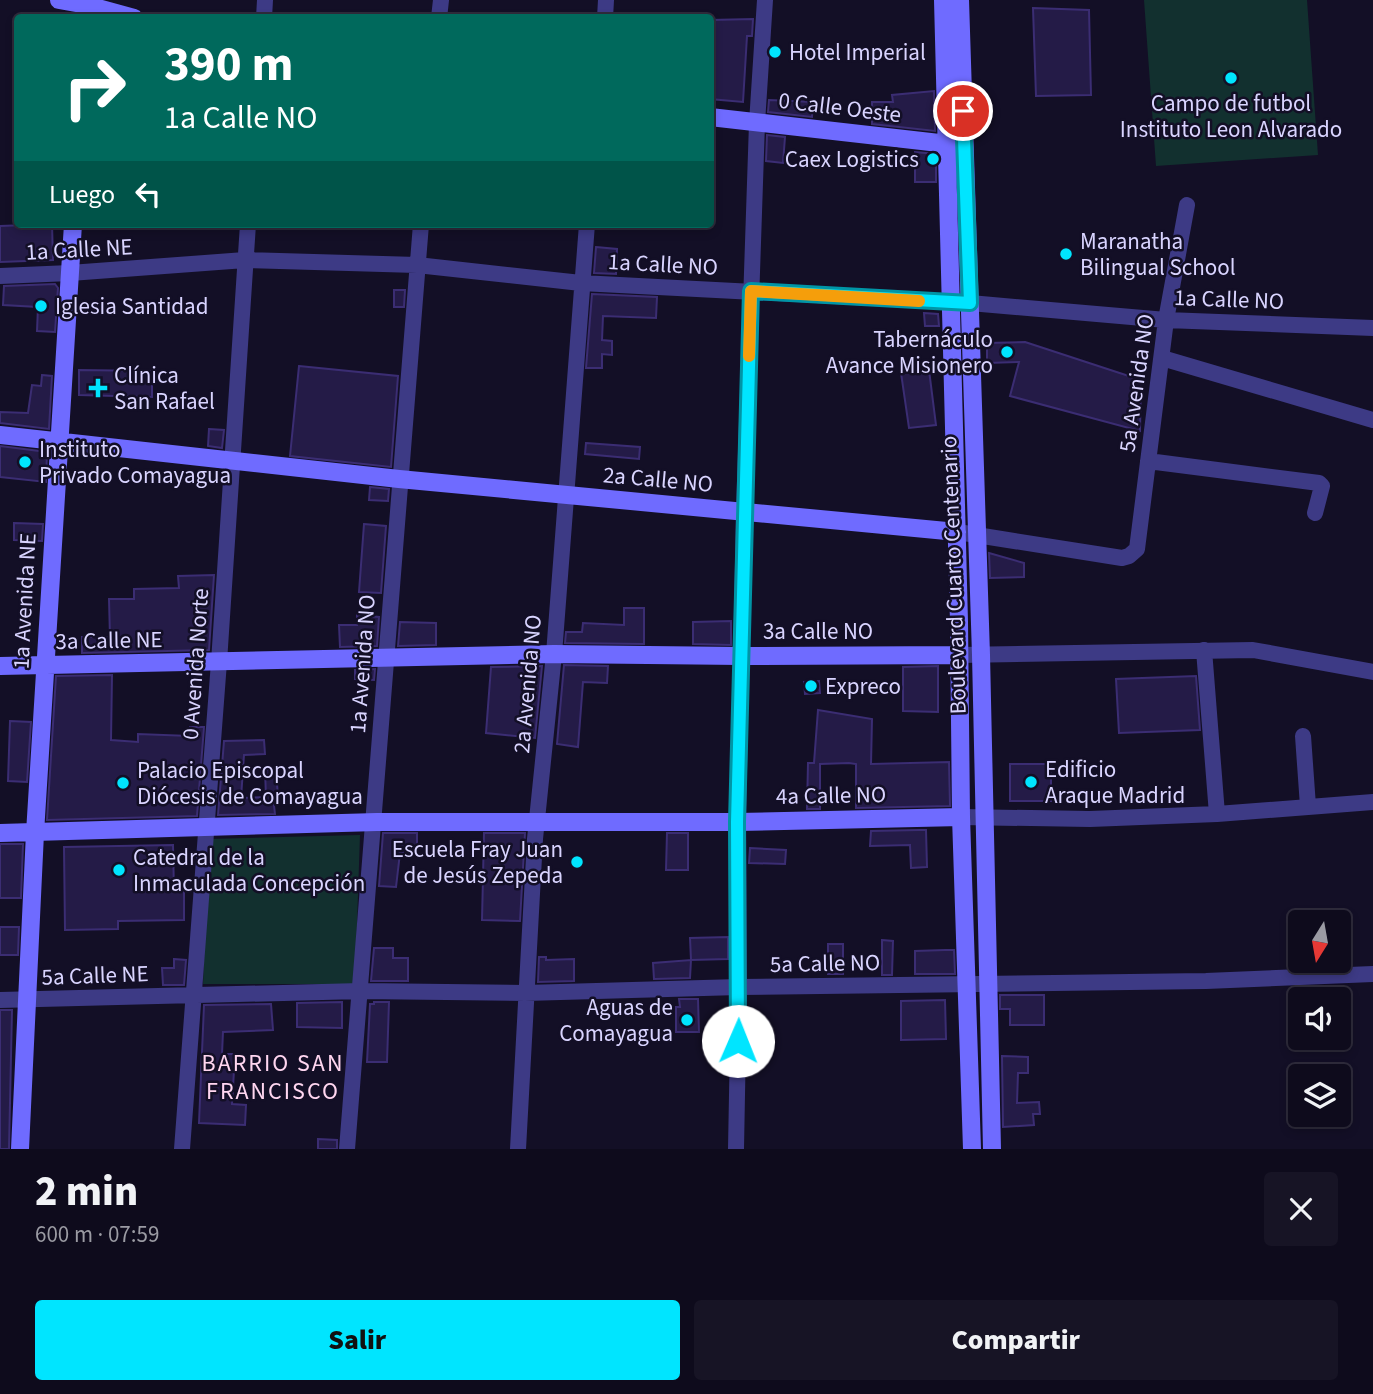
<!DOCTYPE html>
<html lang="es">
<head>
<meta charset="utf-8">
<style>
	:root { --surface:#0e0b1c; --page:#171425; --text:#f1f3f6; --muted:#9b9ba3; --line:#2e2b3b; --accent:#00e5ff }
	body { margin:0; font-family:"Source Sans 3",sans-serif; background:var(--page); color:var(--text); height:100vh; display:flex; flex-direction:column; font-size:26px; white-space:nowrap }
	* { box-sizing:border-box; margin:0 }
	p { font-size:23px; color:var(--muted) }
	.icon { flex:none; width:38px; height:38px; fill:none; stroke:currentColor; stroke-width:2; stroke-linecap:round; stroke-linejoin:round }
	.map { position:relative; height:1149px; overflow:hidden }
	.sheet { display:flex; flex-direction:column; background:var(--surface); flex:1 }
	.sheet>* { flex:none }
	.guide { position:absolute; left:14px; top:14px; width:700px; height:214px; border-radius:7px; box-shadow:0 4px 10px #0003,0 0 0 2px var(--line); background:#00695c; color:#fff; overflow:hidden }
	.needle { width:46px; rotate:191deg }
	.tools { position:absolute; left:1288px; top:910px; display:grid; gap:14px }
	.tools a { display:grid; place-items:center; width:63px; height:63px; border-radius:7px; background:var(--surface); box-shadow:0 4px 10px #0003,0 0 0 2px var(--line); font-size:35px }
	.pin { position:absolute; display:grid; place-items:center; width:60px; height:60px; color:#fff; margin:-30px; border:4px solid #fff; border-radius:50%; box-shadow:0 2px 7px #0007 }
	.me { position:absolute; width:77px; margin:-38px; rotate:1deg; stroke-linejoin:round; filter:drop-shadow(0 0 5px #0008) }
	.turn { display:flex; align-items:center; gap:24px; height:147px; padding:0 35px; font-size:32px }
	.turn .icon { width:91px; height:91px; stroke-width:2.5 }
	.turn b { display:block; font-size:49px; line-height:60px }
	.then { display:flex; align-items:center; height:66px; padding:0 35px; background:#0003; gap:14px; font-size:26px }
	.round { display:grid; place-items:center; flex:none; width:74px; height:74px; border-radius:7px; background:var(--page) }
	.head { display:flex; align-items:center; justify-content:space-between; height:119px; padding:0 35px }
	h1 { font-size:42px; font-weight:800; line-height:52px }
	.cta { display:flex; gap:14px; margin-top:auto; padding:14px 35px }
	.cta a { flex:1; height:80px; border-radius:7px; background:var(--accent); color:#111; font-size:28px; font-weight:800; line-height:80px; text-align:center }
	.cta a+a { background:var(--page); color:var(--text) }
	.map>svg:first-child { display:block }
	.green { fill:#12302f }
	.building { fill:#241b47; stroke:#3b2d73; stroke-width:2 }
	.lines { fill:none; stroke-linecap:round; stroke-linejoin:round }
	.street { stroke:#3d3a85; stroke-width:16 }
	.secondary { stroke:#6f6bff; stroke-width:18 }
	.route-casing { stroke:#0095a6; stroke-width:18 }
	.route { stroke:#00e5ff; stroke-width:12 }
	.slow { stroke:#f59e0b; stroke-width:12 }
	.poi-dot { fill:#00e5ff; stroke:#130f26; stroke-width:2.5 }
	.labels { text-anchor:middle; stroke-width:5; stroke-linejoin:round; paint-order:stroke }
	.poi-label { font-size:23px; fill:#d9d4ff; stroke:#130f26; text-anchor:start }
	.street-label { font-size:23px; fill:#d9d4ff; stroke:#130f26 }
	.neighbourhood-label { font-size:24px; letter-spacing:2px; fill:#ffd6f0; stroke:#130f26 }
</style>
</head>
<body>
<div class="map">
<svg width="1373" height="1149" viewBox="0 0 1373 1149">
	<rect width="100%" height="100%" fill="#130f26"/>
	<path class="green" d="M1144,0h163l11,155 -162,11z
		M360,835l-5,149h-152l6,-145z"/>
	<path class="building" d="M1033,8l56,2 2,85 -55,1z
		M753,19l-1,17h-5l-4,66 -33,-3v-79z
		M934,91l1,40 -63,-7v-22h21l-1,-7z
		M769,100l44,2 -1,15 -44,-5z
		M767,135l18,2 -2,26 -17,-2z
		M915,152l21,2v28h-21z
		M52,224l1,36 -53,2v-36z
		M596,247l21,2 -1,25 -22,-1z
		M55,284l3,4 -3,44 -18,-1 1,-24 -35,-2 1,-19z
		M394,290h11l-1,17h-10z
		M592,294l65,3 -1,21 -53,-2 -1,24 10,1v14l-10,-1v14h-16z
		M924,313l14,1 1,12h-14z
		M1025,342l116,38 -1,51 -130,-35 9,-34 -32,1v-20z
		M299,366l99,10 -7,91 -101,-11z
		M79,370l73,1v26l-73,-2z
		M929,370l7,55 -27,3 -8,-55z
		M42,375l10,1 -3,53 -49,-6v-11l28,1 4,-28 9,1z
		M209,429l15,1 -2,18 -14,-2z
		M586,443l54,4 -1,12 -54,-5z
		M0,446l47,6 -1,30 -46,-5z
		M370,487l19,2 -1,12 -19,-1z
		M14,523l29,1 -1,17 -28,-1z
		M364,524l22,2 -5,67 -22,-1z
		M989,553l35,10v14l-34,1z
		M214,575l-5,75 -127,3v-16h28l-1,-38h25v-10l45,-1 -1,-12z
		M624,608h20v36l-79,-1 1,-11h16l1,-9 41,2z
		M357,615l22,2 -2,29 -37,1 -1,-22h18z
		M731,621v24l-38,-1v-22z
		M400,622l36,1v22l-38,1z
		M564,665l44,1 -1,17 -24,-1 -5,65 -21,-3z
		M542,666l-7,72 -49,-5 5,-66z
		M938,666v46l-35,-1v-44z
		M375,669l-1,11 -19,-1v-9z
		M112,675l-1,65 27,2v-8l52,2v-9h14l-7,89 -150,4 9,-144z
		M1196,676l4,54 -81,3 -3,-54z
		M819,681l1,12 -15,1 -1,-12z
		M818,710l54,9 -1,45 78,-2 1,44 -94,2v-44l-7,-1 -29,1v45h-13l1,-46h6z
		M10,721l21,1 -4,60 -19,-1z
		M264,740l1,14 -21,1 -3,43 25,-1 -1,-27h11l2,27h-5l2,17 -57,1 6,-74z
		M1010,764h41v37h-41z
		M919,830h7l1,37 -16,1 -1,-23 -40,1 1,-15z
		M383,833h34v20h-17l-4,34 -17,-1z
		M484,833h41l-5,88 -38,-1z
		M667,833h21v37h-22z
		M0,844h23l-2,54h-21z
		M173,845l1,47h10v28l-66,1v8l-53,1 -1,-83z
		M750,848l36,2 -1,14 -36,-1z
		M0,927h19l-1,28h-18z
		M728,937v22l-37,1 -1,-22z
		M882,940l11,1 -1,34h-10z
		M828,944h15v30h-15z
		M374,948h19v10h15v23h-37z
		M945,950h9l1,24h-40v-23z
		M539,957h7v3l28,-1v22l-36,1z
		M174,959l12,1 -2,25h-21l-1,-17h12z
		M691,960l-1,18 -36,1 -1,-16z
		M1000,995h44v30h-34v-16h-10z
		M679,999h19l1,33h-23v-25h4z
		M945,1000l1,39 -45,1v-39z
		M342,1002v26l-45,-1v-24z
		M374,1002h15l-2,60h-20l3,-58h4z
		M271,1004l2,26 -50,2 -1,22h13l-3,50 14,1 -1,20 -46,-2 5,-118z
		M0,1010h12l-3,139h-9z
		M1002,1056l26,1v16h-10l-1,30 22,-1 1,12h-7l1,11 -31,2z
		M318,1139l19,1v9h-19z"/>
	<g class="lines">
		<path class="street" d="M264,18l1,-18
			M439,18l2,-18
			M605,18l1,-18
			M0,276l70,-3 175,-13 172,5 164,18 389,20 196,17 207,8
			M1162,358l211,62
			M1148,461l171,22 3,3 -7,27
			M964,533l158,25 7,-2 8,-7 29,-229 21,-115
			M1204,650l13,164
			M959,655l294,-5 120,22
			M1303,736l5,70
			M961,817l129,2 127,-5 156,-12
			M0,1000l361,-9 164,2 214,-6 467,-6 167,-7
			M182,1149l37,-487 29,-438
			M347,1149l74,-925
			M518,1149l17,-310 19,-185 33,-430
			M736,1149l3,-162 -1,-165 6,-311 13,-388 8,-123"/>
		<path class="secondary" d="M59,0l28,5 47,13
			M943,0l16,622 2,195 11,332
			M960,0l21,655 11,494
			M710,117l247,28
			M0,435l399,44 558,53
			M0,666l554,-12 187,2 218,-1
			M0,833l377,-11h361l223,-5
			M20,1149l15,-316 38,-609"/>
	</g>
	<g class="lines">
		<defs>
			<path id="route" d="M738,1041l-1,-219 14,-531 219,12 -7,-192"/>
		</defs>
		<use href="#route" class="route-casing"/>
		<use href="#route" class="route"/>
		<path class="slow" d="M749,356l2,-65 168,10"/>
	</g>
	<g class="poi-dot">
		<circle cx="775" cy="52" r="7"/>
		<circle cx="1231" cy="78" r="7"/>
		<circle cx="933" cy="159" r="7"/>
		<circle cx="1066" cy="254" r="7"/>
		<circle cx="41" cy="306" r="7"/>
		<circle cx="1007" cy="352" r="7"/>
		<path d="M94.5 377.5h7v7h7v7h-7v7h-7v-7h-7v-7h7z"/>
		<circle cx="25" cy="462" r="7"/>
		<circle cx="811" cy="686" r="7"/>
		<circle cx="1031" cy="782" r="7"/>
		<circle cx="123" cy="783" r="7"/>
		<circle cx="577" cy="862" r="7"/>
		<circle cx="119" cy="870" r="7"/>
		<circle cx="687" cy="1020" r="7"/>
	</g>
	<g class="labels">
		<g class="poi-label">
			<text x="789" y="60">Hotel Imperial</text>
			<text x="1231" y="111" text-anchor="middle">Campo de futbol<tspan x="1231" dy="26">Instituto Leon Alvarado</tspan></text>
			<text x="919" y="167" text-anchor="end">Caex Logistics</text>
			<text x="1080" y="249">Maranatha<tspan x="1080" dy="26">Bilingual School</tspan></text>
			<text x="55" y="314">Iglesia Santidad</text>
			<text x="993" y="347" text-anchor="end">Tabernáculo<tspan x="993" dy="26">Avance Misionero</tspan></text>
			<text x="114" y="383">Clínica<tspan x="114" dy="26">San Rafael</tspan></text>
			<text x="39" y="457">Instituto<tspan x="39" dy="26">Privado Comayagua</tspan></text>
			<text x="825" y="694">Expreco</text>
			<text x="1045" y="777">Edificio<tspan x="1045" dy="26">Araque Madrid</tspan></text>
			<text x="137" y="778">Palacio Episcopal<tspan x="137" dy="26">Diócesis de Comayagua</tspan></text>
			<text x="563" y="857" text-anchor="end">Escuela Fray Juan<tspan x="563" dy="26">de Jesús Zepeda</tspan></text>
			<text x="133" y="865">Catedral de la<tspan x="133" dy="26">Inmaculada Concepción</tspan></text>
			<text x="673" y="1015" text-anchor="end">Aguas de<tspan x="673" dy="26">Comayagua</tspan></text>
		</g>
		<g class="street-label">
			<text transform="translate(840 107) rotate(7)" y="8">0 Calle Oeste</text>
			<text transform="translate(79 249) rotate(-3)" y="8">1a Calle NE</text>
			<text transform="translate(663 264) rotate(3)" y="8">1a Calle NO</text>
			<text transform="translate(1229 299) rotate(2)" y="8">1a Calle NO</text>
			<text transform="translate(1136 383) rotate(-82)" y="8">5a Avenida NO</text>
			<text transform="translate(658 479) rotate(5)" y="8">2a Calle NO</text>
			<text transform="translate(953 575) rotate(-92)" y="8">Boulevard Cuarto Centenario</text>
			<text transform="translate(24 601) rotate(-87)" y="8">1a Avenida NE</text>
			<text x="818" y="639">3a Calle NO</text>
			<text transform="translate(109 640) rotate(-1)" y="8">3a Calle NE</text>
			<text transform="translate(195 664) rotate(-86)" y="8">0 Avenida Norte</text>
			<text transform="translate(362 664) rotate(-86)" y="8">1a Avenida NO</text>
			<text transform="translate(527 684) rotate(-85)" y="8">2a Avenida NO</text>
			<text transform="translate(831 795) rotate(-1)" y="8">4a Calle NO</text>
			<text transform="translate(825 963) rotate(-1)" y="8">5a Calle NO</text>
			<text transform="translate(95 975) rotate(-2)" y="8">5a Calle NE</text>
		</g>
		<g class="neighbourhood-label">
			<text x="273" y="1071">BARRIO SAN<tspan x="273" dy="28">FRANCISCO</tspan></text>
		</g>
	</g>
</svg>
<div class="tools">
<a><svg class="needle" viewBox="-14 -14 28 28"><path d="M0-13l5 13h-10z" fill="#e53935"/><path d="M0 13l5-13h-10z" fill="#9b9ba3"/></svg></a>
<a><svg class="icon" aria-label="sound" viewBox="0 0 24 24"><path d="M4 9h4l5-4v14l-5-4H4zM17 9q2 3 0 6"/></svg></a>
<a><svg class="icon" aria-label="layers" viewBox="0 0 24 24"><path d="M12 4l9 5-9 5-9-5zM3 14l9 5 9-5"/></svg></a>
</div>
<div class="pin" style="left:963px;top:111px;background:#d93025"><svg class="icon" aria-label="arrive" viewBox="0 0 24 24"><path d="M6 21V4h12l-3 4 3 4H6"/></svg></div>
<svg class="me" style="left:738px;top:1041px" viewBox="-20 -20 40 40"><circle r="19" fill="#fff"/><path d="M0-13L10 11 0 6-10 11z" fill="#00e5ff"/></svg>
<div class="guide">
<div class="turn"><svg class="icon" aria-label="right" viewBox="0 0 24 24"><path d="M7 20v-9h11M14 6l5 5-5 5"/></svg><div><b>390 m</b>1a Calle NO</div></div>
<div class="then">Luego<svg class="icon" aria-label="left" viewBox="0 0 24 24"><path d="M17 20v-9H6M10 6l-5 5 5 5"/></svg></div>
</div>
</div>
<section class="sheet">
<div class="head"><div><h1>2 min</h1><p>600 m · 07:59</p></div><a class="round"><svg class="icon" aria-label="close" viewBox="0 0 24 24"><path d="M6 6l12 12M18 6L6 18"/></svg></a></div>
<div class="cta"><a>Salir</a><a>Compartir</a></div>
</section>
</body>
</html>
